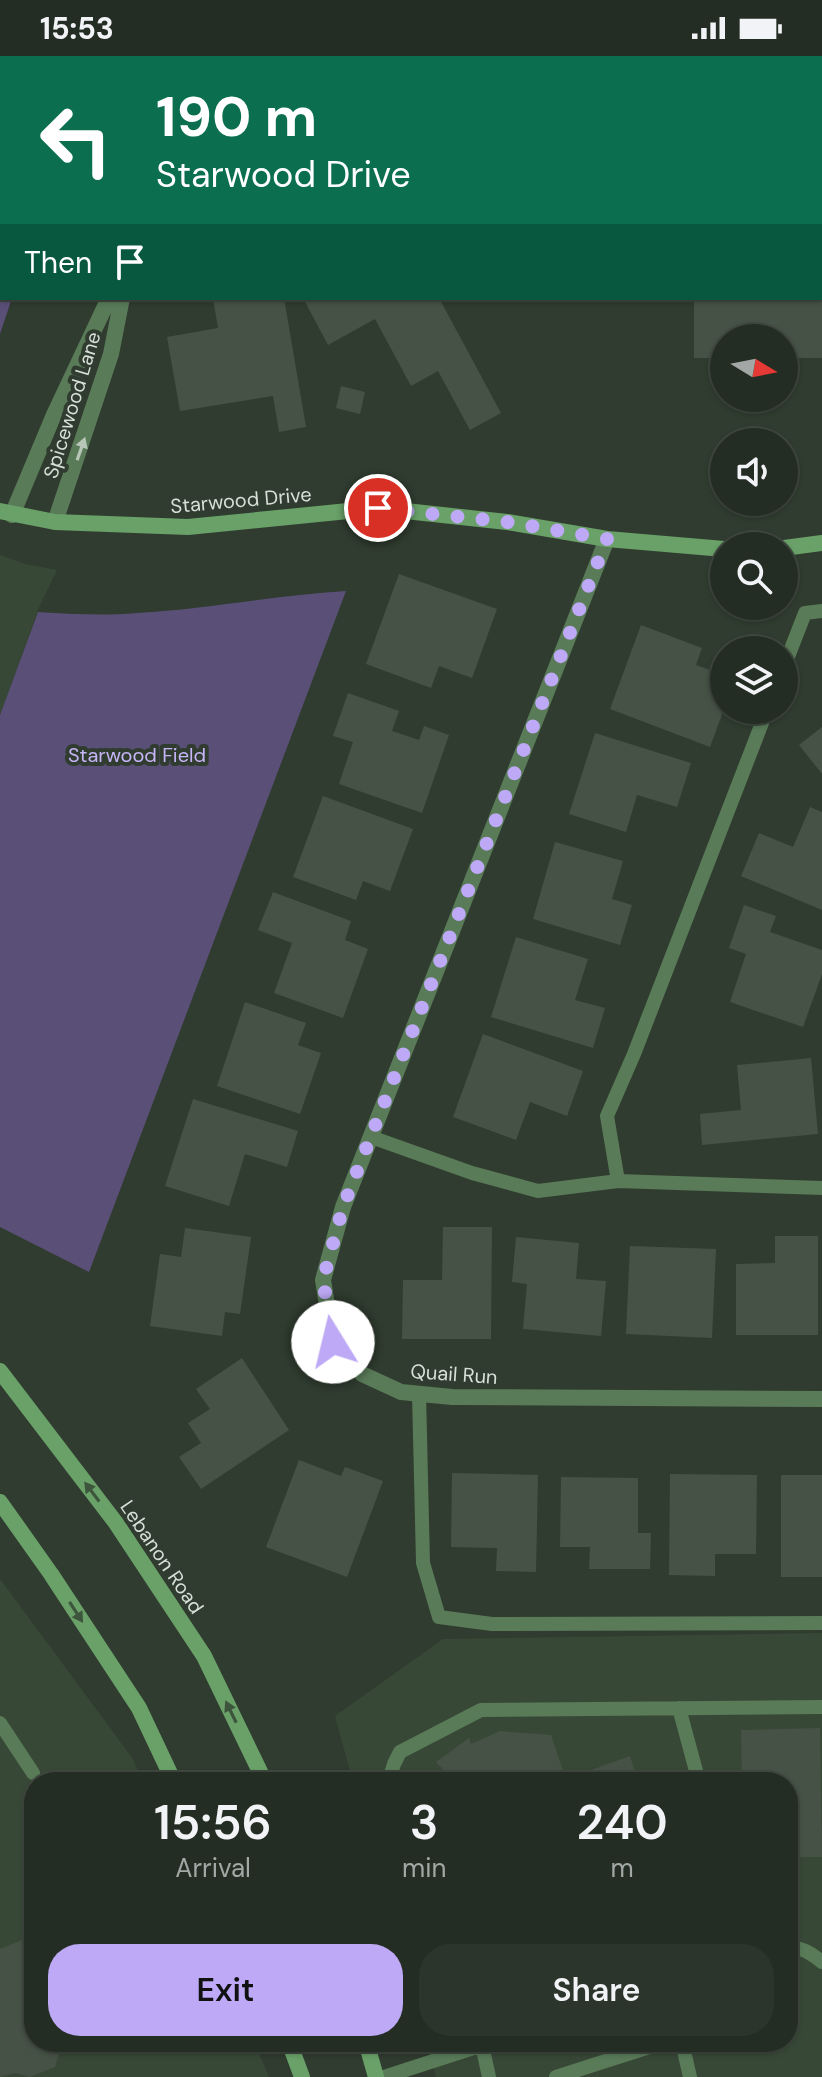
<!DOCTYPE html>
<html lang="en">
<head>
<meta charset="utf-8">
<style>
	:root { --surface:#242d23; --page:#2c352b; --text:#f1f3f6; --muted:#a3a8a6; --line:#414941; --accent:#bda9f5 }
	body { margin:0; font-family:"DM Sans",sans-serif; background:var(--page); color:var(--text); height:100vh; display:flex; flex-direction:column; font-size:30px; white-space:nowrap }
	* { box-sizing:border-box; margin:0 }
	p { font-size:26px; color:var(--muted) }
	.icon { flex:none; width:44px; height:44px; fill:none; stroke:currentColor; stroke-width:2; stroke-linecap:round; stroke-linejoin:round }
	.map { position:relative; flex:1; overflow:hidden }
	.sheet { position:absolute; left:24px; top:1716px; width:774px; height:280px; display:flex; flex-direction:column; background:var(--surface); border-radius:32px; box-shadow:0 2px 6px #0004,0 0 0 2px var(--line) }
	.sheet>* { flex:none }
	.guide { position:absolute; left:0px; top:0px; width:822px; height:244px; box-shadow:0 2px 6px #0004,0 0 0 2px var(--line); background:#0b6e4f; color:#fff; overflow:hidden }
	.needle { width:52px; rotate:100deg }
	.fabs { position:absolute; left:710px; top:268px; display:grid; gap:16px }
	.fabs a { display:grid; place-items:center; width:88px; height:88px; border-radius:50%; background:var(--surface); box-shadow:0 2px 6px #0004,0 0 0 2px var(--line); font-size:40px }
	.pin { position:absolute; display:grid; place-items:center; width:68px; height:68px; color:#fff; margin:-34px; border:4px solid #fff; border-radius:50%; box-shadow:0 2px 8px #0007 }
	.me { position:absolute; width:88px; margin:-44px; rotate:351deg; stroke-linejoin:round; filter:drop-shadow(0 0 6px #0008) }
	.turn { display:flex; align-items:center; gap:28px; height:168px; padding:0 24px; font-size:36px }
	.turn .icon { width:104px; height:104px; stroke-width:2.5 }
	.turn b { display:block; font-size:56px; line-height:68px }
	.then { display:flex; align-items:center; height:76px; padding:0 24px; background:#0003; gap:16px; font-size:30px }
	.eta { display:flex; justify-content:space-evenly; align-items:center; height:136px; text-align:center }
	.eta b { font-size:48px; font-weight:600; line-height:56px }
	.button { display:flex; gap:16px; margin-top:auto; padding:16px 24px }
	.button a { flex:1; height:92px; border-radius:32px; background:var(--accent); color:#111; font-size:32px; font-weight:600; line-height:92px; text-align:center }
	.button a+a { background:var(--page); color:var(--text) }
	.status { display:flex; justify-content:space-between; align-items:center; height:56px; padding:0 40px; background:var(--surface); direction:ltr }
	.status svg { height:22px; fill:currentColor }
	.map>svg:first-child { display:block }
	.built { fill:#384837 }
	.green { fill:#5a5077 }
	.building { fill:#465245 }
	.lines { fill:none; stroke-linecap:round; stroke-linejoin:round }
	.lane { stroke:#597b58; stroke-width:14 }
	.street { stroke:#597b58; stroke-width:16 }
	.secondary { stroke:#69a168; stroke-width:16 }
	.oneway { fill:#b8c6b7 }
	.oneway2 { fill:#3e553d }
	.route { stroke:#bda9f5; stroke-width:14; stroke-dasharray:0 25.2 }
	.labels { text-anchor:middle; stroke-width:8; stroke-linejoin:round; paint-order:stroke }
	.street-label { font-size:20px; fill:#d7dfd7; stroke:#303c2f }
	.park-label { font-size:20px; fill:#c6b5f8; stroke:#303c2f }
</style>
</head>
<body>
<div class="status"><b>15:53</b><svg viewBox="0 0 49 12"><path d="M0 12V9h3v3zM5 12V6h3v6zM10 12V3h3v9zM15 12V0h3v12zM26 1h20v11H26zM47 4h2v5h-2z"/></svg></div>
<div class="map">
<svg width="822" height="2021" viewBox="0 0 822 2021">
	<rect width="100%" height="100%" fill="#303c2f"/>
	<path class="built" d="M0,499l25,9 32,6 -17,35 -40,110z
		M0,1523l133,180 9,23h-108v260h220l15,35h-269z
		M822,1577v444h-386l-10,-35h362v-260h-435l-18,-66 108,-77z"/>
	<path class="green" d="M0,210l2,1v31h10l-12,36z
		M346,535l-257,681 -89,-45v-512l38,-103c33,2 66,4 99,1 70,-4 139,-18 209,-22z"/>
	<path class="building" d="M213,242h71l22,129 -27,5 -6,-36 -93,15 -13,-74 51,-9z
		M303,242h136l62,115 -31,17 -32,-59 -27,15 -36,-67 -47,26z
		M694,242h128v60h-38v-20h-60v20h-30z
		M341,330l24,6 -5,22 -24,-6z
		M399,518l98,35 -25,69 -33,-12 -8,22 -65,-24z
		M641,569l61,23 -6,17 28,10v34l-14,38 -100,-38z
		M348,637l51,18 -7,20 27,9 5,-14 25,9 -27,78 -83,-29 14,-42 -20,-6z
		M822,671v47l-23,-29z
		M595,677l96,30 -14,44 -40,-12 -11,37 -57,-18z
		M323,740l90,33 -23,62 -27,-10 -7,19 -63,-23z
		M810,751l12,5v98l-81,-34 18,-43 34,14z
		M555,786l68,19 -11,38 20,6 -12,40 -87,-26z
		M273,836l78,29 -6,19 23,9 -25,69 -69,-25 18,-50 -34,-13z
		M744,849l32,11 -6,16 52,18v24l-19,53 -73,-25 16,-48 -17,-6z
		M516,881l72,22 -13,41 30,8 -12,40 -102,-31z
		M245,946l61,21 -8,22 23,8 -21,61 -83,-28z
		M483,978l100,37 -16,45 -37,-14 -14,38 -63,-23z
		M811,1002l7,76 -116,11 -2,-31 41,-4 -4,-45z
		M193,1043l105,32 -11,36 -42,-13 -16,52 -64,-20z
		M443,1171h49l-1,112h-89l1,-59h39z
		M185,1172l66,9 -11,77 -15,-2 -3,24 -72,-10 10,-72 21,3z
		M775,1180h43v99h-82v-71l39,-1z
		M516,1181l63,6 -3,36 30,2 -5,55 -78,-7 4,-45 -15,-2z
		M630,1190l86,3 -4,89 -86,-4z
		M242,1302l47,72 -88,59 -22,-32 22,-14 -13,-20 22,-14 -14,-20z
		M299,1404l42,16 4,-9 38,14 -36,96 -81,-30z
		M452,1417l86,2 -2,97 -40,-1 1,-23 -46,-1z
		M670,1418l87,1 -1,79h-41v22l-46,-1z
		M781,1419h41v102h-41z
		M561,1421l77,1v55h13l-1,36h-61l1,-22h-30z
		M820,1672l2,129h-34v-75l-46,-1 -1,-51z
		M500,1675l51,4 15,44 64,-23 8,26h-184l-18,-20 33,-24 2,6z
		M34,1879v107h46l-20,9 -5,16 -25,10 -15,-4 -15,4v-128z"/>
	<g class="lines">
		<path class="lane" d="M0,48l2,-1
			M0,123l2,1
			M784,611l21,-54 17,-2
			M371,1081l101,36 66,18 80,-10 204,7
			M618,1125l-11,-65 27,-62 133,-344
			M419,1337l4,170 16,54 53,7 330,-1
			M679,1652l20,74
			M0,1667l33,50
			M390,1726l-1,-2 5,-16 6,-12 81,-42 341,-3
			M788,1892c13,-2 24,6 34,14
			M682,1986l8,35
			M482,1989l7,32
			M384,2021l108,-35
			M556,2021l109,-35"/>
		<path class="street" d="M207,2l1,-2
			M408,2l1,-2
			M12,459l41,-98 56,-119
			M55,466l56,-168 11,-56
			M607,483l-264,668 -20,73 10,62 29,32 39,18 51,5 370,2"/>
		<path class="secondary" d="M0,455l55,11 133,5 190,-19 129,14 100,17 117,10
			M784,492l38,-5
			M0,1315l116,152 88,133 61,126
			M0,1446l51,72 88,134 35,74
			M289,1986l13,35
			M366,1986l10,35"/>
	</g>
	<defs><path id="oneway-solid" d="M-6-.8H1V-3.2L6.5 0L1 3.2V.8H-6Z" transform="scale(2)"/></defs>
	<use class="oneway" href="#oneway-solid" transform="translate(81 393) rotate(-71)"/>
	<g class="oneway2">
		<use href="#oneway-solid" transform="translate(92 1436) rotate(-127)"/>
		<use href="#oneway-solid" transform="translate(76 1556) rotate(57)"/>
		<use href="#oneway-solid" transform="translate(231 1656) rotate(-116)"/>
	</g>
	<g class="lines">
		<path class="route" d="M333,1286l-10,-62 20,-73 264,-668 -100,-17 -129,-14"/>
	</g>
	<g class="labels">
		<g class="street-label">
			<text transform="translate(72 349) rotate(-73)" y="7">Spicewood Lane</text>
			<text transform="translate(241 444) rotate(-5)" y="7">Starwood Drive</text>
			<text transform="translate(454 1318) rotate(4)" y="7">Quail Run</text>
			<text transform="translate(162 1501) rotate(56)" y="7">Lebanon Road</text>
		</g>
		<g class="park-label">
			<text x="137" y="706">Starwood Field</text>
		</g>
	</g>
</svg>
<div class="fabs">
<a><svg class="needle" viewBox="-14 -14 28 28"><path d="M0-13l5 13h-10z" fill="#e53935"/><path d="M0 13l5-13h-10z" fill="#a3a8a6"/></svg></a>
<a><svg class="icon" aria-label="sound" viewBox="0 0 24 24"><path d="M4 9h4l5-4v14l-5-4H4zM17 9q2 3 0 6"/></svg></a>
<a><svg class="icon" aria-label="search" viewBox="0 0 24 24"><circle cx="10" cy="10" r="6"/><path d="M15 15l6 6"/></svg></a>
<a><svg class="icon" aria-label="layers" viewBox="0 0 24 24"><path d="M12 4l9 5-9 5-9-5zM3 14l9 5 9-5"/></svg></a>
</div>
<div class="pin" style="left:378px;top:452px;background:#d93025"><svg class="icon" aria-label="arrive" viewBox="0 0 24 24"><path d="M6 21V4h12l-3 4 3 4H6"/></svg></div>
<svg class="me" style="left:333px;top:1286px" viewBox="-20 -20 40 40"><circle r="19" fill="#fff"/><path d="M0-13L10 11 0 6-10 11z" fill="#bda9f5"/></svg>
<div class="guide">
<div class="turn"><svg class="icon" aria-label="left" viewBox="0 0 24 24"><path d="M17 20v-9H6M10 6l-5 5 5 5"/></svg><div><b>190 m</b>Starwood Drive</div></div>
<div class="then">Then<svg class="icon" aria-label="arrive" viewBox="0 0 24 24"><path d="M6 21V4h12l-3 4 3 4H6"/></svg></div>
</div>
<section class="sheet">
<div class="eta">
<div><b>15:56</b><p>Arrival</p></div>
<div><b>3</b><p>min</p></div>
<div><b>240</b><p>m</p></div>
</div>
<div class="button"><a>Exit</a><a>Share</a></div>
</section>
</div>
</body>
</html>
